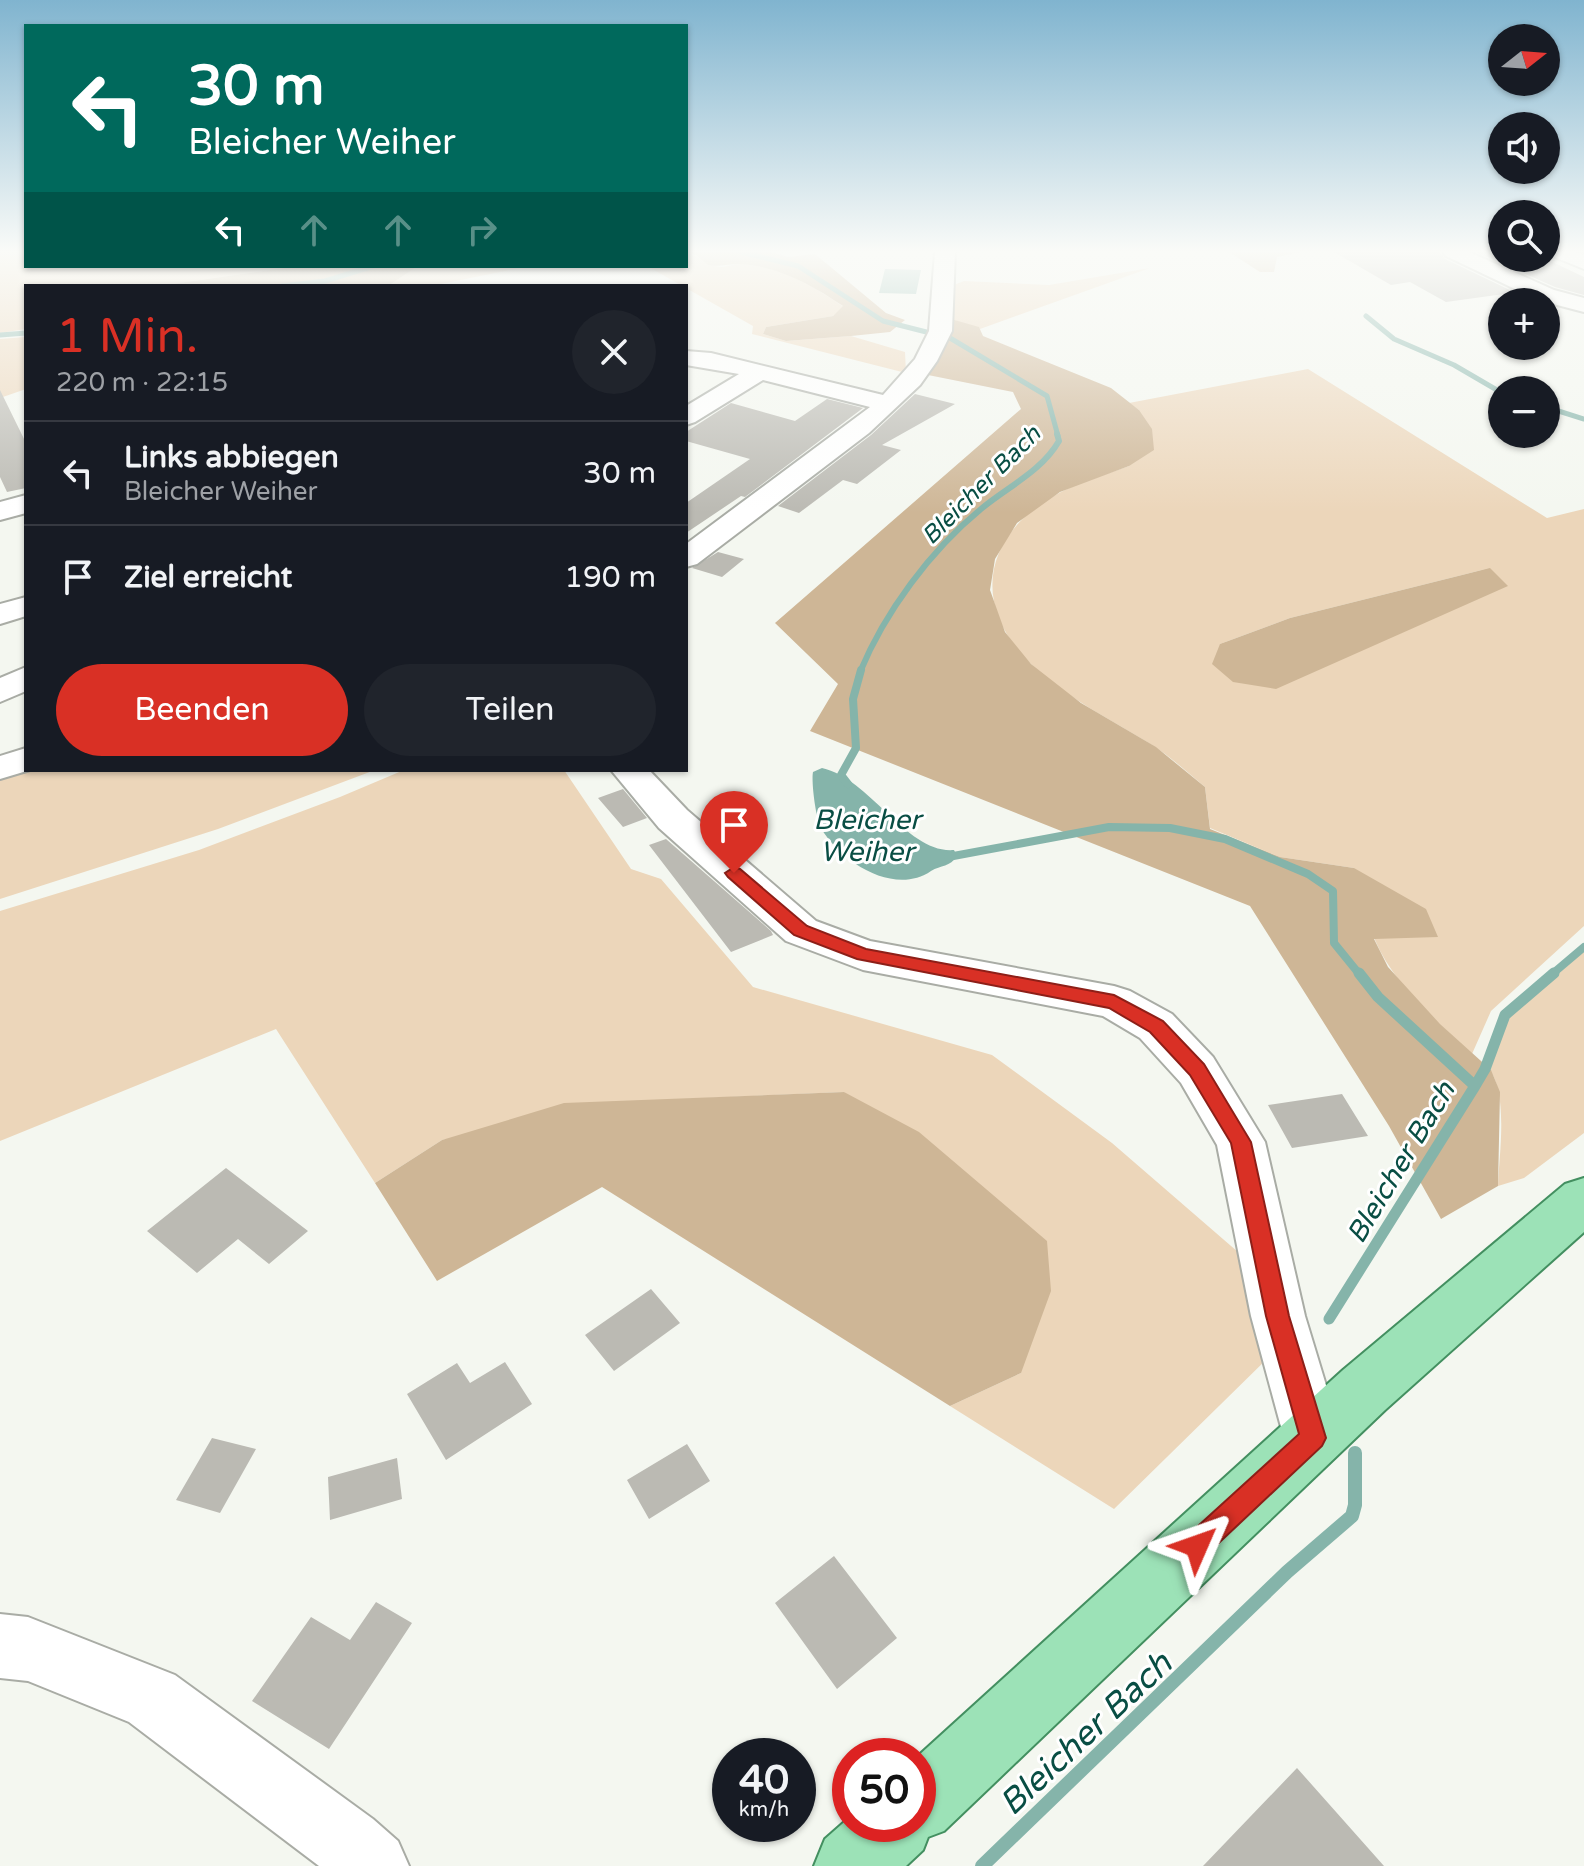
<!DOCTYPE html>
<html lang="de">
<head>
<meta charset="utf-8">
<style>
	:root { --surface:#171b24; --page:#20242c; --text:#f1f3f6; --muted:#9ea1a6; --line:#363941; --accent:#d93025 }
	body { margin:0; font-family:"Varela Round",sans-serif; background:var(--page); color:var(--text); height:100vh; display:flex; flex-direction:column; font-size:30px; white-space:nowrap }
	* { box-sizing:border-box; margin:0 }
	p { font-size:26px; color:var(--muted) }
	.icon { flex:none; width:44px; height:44px; fill:none; stroke:currentColor; stroke-width:2; stroke-linecap:round; stroke-linejoin:round }
	.map { position:relative; flex:1; overflow:hidden }
	.panel { position:absolute; left:24px; top:284px; width:664px; height:488px; display:flex; flex-direction:column; background:var(--surface); border-radius:0px; box-shadow:0 2px 6px #0004 }
	.panel>* { flex:none }
	.banner { position:absolute; left:24px; top:24px; width:664px; height:244px; border-radius:0px; box-shadow:0 2px 6px #0004; background:#00695c; color:#fff; overflow:hidden }
	.needle { width:52px; rotate:73deg }
	.controls { position:absolute; left:1488px; top:24px; display:grid; gap:16px }
	.controls a { display:grid; place-items:center; width:72px; height:72px; border-radius:50%; background:var(--surface); box-shadow:0 2px 6px #0004; font-size:40px }
	.speed { position:absolute; left:712px; top:1738px; display:flex; gap:16px; font-size:40px; font-weight:700; text-align:center }
	.speed>* { display:grid; place-content:center; width:104px; height:104px; border-radius:50%; background:var(--surface); box-shadow:0 2px 6px #0004; line-height:1 }
	.speed small { font-size:20px; font-weight:400 }
	.speed .limit { border:12px solid #d22; background:#fff; color:#111 }
	.pin { position:absolute; display:grid; place-items:center; width:68px; height:68px; color:#fff; margin:-82px -34px; border-radius:50% 50% 50% 0; rotate:-45deg; box-shadow:0 0 8px #0007 }
	.pin .icon { rotate:45deg }
	.me { position:absolute; width:88px; margin:-44px; rotate:47deg; stroke-linejoin:round; filter:drop-shadow(0 0 6px #0008) }
	.turn { display:flex; align-items:center; gap:28px; height:168px; padding:0 32px; font-size:36px }
	.turn .icon { width:104px; height:104px; stroke-width:2.5 }
	.turn b { display:block; font-size:56px; line-height:68px }
	.lanes { display:flex; align-items:center; height:76px; padding:0 32px; background:#0003; justify-content:center; gap:40px; direction:ltr }
	.lanes .off { opacity:.35 }
	.round { display:grid; place-items:center; flex:none; width:84px; height:84px; border-radius:42px; background:var(--page) }
	.summary { display:flex; align-items:center; justify-content:space-between; height:136px; padding:0 32px }
	h1 { font-size:48px; font-weight:600; line-height:60px; color:var(--accent) }
	.action { display:flex; gap:16px; margin-top:auto; padding:16px 32px }
	.action a { flex:1; height:92px; border-radius:48px; background:var(--accent); color:#fff; font-size:32px; font-weight:600; line-height:92px; text-align:center }
	.action a+a { background:var(--page); color:var(--text) }
	ul { padding:0; list-style:none }
	li { display:flex; align-items:center; gap:24px; height:104px; padding:0 32px; border-top:2px solid var(--line) }
	li div { flex:1 }
	li b { display:block; font-size:30px }
	li em { font-style:normal }
	.map>svg:first-child { display:block }
	.green { fill:#ecd6ba; fill-rule:evenodd }
	.forest { fill:#ceb696 }
	.water { fill:#85b4aa }
	.lines { fill:none; stroke-linecap:round; stroke-linejoin:round }
	.stream-far4 { stroke:#85b4aa; stroke-width:5 }
	.stream-far3 { stroke:#85b4aa; stroke-width:6 }
	.stream-far2 { stroke:#85b4aa; stroke-width:8 }
	.stream-far1 { stroke:#85b4aa; stroke-width:11 }
	.stream { stroke:#85b4aa; stroke-width:14 }
	.building { fill:#bbbab3 }
	.minor-casing { stroke:#a9aca5; stroke-width:4 }
	.major-casing { stroke:#438f60; stroke-width:4 }
	.minor { fill:#fff; fill-rule:evenodd }
	.major { fill:#9ce2b7; fill-rule:evenodd }
	.route { fill:#d93025; stroke:#8d1f18; stroke-width:2 }
	.labels { text-anchor:middle; stroke-width:6; stroke-linejoin:round; paint-order:stroke }
	.far-water-label { font-size:24px; font-style:italic; fill:#094e44; stroke:#fff }
	.water-label { font-size:28px; font-style:italic; fill:#094e44; stroke:#fff }
	.near-water-label { font-size:34px; font-style:italic; fill:#094e44; stroke:#fff }
</style>
</head>
<body>
<div class="map">
<svg width="1584" height="1866" viewBox="0 0 1584 1866">
	<rect width="100%" height="100%" fill="#f4f7f0"/>
	<path class="green" d="M0,252h26v14h272l-140,20h-132v43l-26,4z
		M686,254c13,1 23,12 35,13 6,0 12,-3 19,-3 39,2 72,21 104,43l-11,9 -67,11 -3,7 23,7 65,-5 54,16 1,21 -154,-39 1,-8 -106,-60h39z
		M418,266h112l-99,20h-43z
		M1150,268l-170,61 -29,-10 -5,-31 18,-7 85,4z
		M26,337v52l-26,9v-59z
		M1308,369l239,149 37,-9v417l-93,85 -19,43c-35,-32 -78,-69 -97,-114 -10,-22 -14,-49 -21,-72l-74,-11 -70,-29 -5,-41c-17,-14 -34,-30 -53,-42 -40,-25 -86,-47 -121,-81 -63,-61 -46,-133 30,-172 21,-11 46,-18 68,-26l10,-56 -10,-7zM1490,568l-270,76 70,-26z
		M26,770h349l-157,59 -218,70v-122z
		M404,770h160l67,99 30,10 92,108 239,68 120,88 141,122 24,84 -163,160 -164,-103 71,-33 -177,-281 -181,8 -221,40 -67,43 -99,-154 -276,112v-230l199,-61 141,-53z
		M1584,946v187l-60,45 -26,8c1,-33 12,-98 -13,-122l21,-47z"/>
	<path class="forest" d="M686,252h85l17,5 27,-3 71,59 19,7 -15,12 -39,4 -65,5 -23,-7 3,-7 67,-11 10,-10c-31,-21 -65,-40 -104,-42 -10,0 -20,3 -31,1l-12,-10z
		M1229,252h72l-24,5 -3,15h-14z
		M298,266h120l-30,20h-230z
		M951,319l28,8 4,9 128,52 28,22 13,19 2,21 -25,16 -69,26 -43,31 -22,36 -5,31 15,42 26,32 50,39 75,44 49,40 5,42 70,28 74,11 72,41 12,28 -64,2 14,28 52,57 51,46 9,22 -2,94 -57,33 -52,-93 -139,-220 -440,-175 28,-47 -63,-61 246,-214 -8,-17 -90,-18z
		M1490,568l18,18 -232,103 -43,-7 -21,-18 8,-20 70,-26z
		M844,1092l75,40 128,109 4,50 -30,82 -71,33 -348,-219 -165,94 -62,-98 67,-43 122,-37z"/>
	<path class="water" d="M885,269l36,1 -5,24 -37,-1z
		M822,768c49,11 85,86 132,82l3,6c-7,11 -16,9 -26,15 -36,25 -90,-8 -110,-43 -5,-9 -10,-46 -8,-56z"/>
	<g class="lines">
		<path class="stream-far4" d="M741,252l57,14 85,55 67,17 97,58 11,40
			M282,286l43,-5 49,-15
			M1366,316l28,23 60,26 48,28
			M0,335l26,-2
			M1546,407l38,12"/>
		<path class="stream-far3" d="M860,672c25,-60 70,-121 121,-163 26,-22 60,-37 78,-68l-2,-7"/>
		<path class="stream-far2" d="M848,784l-7,-9 15,-27 -3,-49 8,-29
			M948,857l161,-30 61,1 55,11 83,35 25,17 1,52 26,32
			M1551,975l33,-28"/>
		<path class="stream-far1" d="M1475,1086l10,-17 20,-54 49,-42
			M1329,1319l146,-233 -97,-89 -19,-24"/>
		<path class="stream" d="M982,1866l305,-294 65,-56 3,-11v-52"/>
	</g>
	<path class="building" d="M1334,252h106l5,7 90,43h-16l-15,-8 -58,8 -36,-20 -19,3z
		M1476,252h26v6h42l40,19v18l-29,-8z
		M0,390l26,53v45l-19,4 -7,-15z
		M915,394l40,10 -73,41 19,5 -44,34 -14,-4 -44,33 -21,-7 93,-71z
		M827,399l36,9 -118,89 -4,-1 -55,37v-30l64,-44 -64,-18v-9l45,-29 64,18z
		M718,552l26,7 -22,18 -30,-9z
		M623,789l24,29 -24,9 -25,-29z
		M666,839l105,92 2,4 -42,17 -82,-107z
		M1342,1094l26,42 -76,12 -24,-43z
		M226,1168l82,63 -39,33 -31,-25 -41,34 -50,-42z
		M651,1289l29,34 -66,48 -29,-36z
		M505,1362l27,42 -86,56 -39,-66 50,-31 13,20z
		M212,1438l44,11 -36,64 -44,-13z
		M687,1444l23,37 -61,38 -22,-39z
		M397,1458l5,41 -72,21 -2,-43z
		M834,1556l63,82 -60,51 -62,-86z
		M376,1602l36,21 -83,126 -77,-48 59,-84 39,23z
		M1297,1768l87,98h-181z"/>
	<g class="lines">
		<defs>
			<path id="minor" d="M935,252h20l-3,79 -15,30 -17,24 -51,48 -172,131 -11,3v-23l184,-137 -107,-27 -68,42 -9,3v-19l53,-32 -53,-9v-14l25,2 172,42 32,-36 14,-28z
				M1443,252h26l85,38 30,8v14l-46,-12 -92,-44z
				M1549,252h27l8,3v14l-32,-13z
				M26,495v18l-26,7v-18z
				M26,597v19l-26,8v-20z
				M26,667v24l-26,11v-24z
				M26,748v22h4l-30,9v-23z
				M611,770h38l38,40 129,111 54,20 244,45 16,5 42,23 41,43 52,85 40,174 37,122 -8,20 -21,8 -21,-8 -8,-20 -33,-122 -34,-171 -36,-62 -41,-45 -37,-22 -240,-46 -77,-29 -127,-113z
				M0,1614l28,3 147,58 198,144 25,22 11,25h-90l-190,-144 -101,-41 -28,-3z"/>
			<path id="major" d="M1584,1178v54l-199,178 -441,421 -16,6 -5,13 -17,16h-92l11,-27 25,-22v7h68v-68l425,-386 222,-186z"/>
		</defs>
		<use href="#minor" class="minor-casing"/>
		<use href="#major" class="major-casing"/>
		<use href="#minor" class="minor"/>
		<use href="#major" class="major"/>
	</g>
	<linearGradient id="sky" x2="0" y2="1"><stop stop-color="#80b4cf"/><stop offset="0.49" stop-color="#fafbf8"/><stop offset="1" stop-color="#fafbf8" stop-opacity="0"/></linearGradient>
	<rect width="1584" height="513" fill="url(#sky)"/>
	<path class="route" d="M734,867l6,2 67,57 59,23 248,46 49,26 41,43 47,78 38,174 37,122 -4,8 -116,109 -9,4 -10,-4 -4,-9 4,-10 112,-102 -33,-118 -35,-173 -41,-68 -40,-43 -41,-24 -252,-49 -63,-24 -66,-58 -3,-4z"/>
	<g class="labels">
		<g class="far-water-label">
			<text transform="translate(981 485) rotate(-45)" y="8">Bleicher Bach</text>
		</g>
		<g class="water-label">
			<text x="867" y="829">Bleicher<tspan x="867" dy="32">Weiher</tspan></text>
			<text transform="translate(1400 1162) rotate(-59)" y="10">Bleicher Bach</text>
		</g>
		<g class="near-water-label">
			<text transform="translate(1085 1733) rotate(-43)" y="12">Bleicher Bach</text>
		</g>
	</g>
</svg>
<div class="controls">
<a><svg class="needle" viewBox="-14 -14 28 28"><path d="M0-13l5 13h-10z" fill="#e53935"/><path d="M0 13l5-13h-10z" fill="#9ea1a6"/></svg></a>
<a><svg class="icon" aria-label="sound" viewBox="0 0 24 24"><path d="M4 9h4l5-4v14l-5-4H4zM17 9q2 3 0 6"/></svg></a>
<a><svg class="icon" aria-label="search" viewBox="0 0 24 24"><circle cx="10" cy="10" r="6"/><path d="M15 15l6 6"/></svg></a>
<a>+</a>
<a>−</a>
</div>
<div class="speed"><div>40<small>km/h</small></div><div class="limit">50</div></div>
<div class="pin" style="left:734px;top:873px;background:#d93025"><svg class="icon" aria-label="arrive" viewBox="0 0 24 24"><path d="M6 21V4h12l-3 4 3 4H6"/></svg></div>
<svg class="me" style="left:1197px;top:1546px" viewBox="-20 -20 40 40"><path d="M0-17L14 15 0 8-14 15z" fill="#d93025" stroke="#fff" stroke-width="4"/></svg>
<div class="banner">
<div class="turn"><svg class="icon" aria-label="left" viewBox="0 0 24 24"><path d="M17 20v-9H6M10 6l-5 5 5 5"/></svg><div><b>30 m</b>Bleicher Weiher</div></div>
<div class="lanes"><svg class="icon" aria-label="left" viewBox="0 0 24 24"><path d="M17 20v-9H6M10 6l-5 5 5 5"/></svg><svg class="icon off" aria-label="ahead" viewBox="0 0 24 24"><path d="M12 20V5M6 11l6-6 6 6"/></svg><svg class="icon off" aria-label="ahead" viewBox="0 0 24 24"><path d="M12 20V5M6 11l6-6 6 6"/></svg><svg class="icon off" aria-label="right" viewBox="0 0 24 24"><path d="M7 20v-9h11M14 6l5 5-5 5"/></svg></div>
</div>
<section class="panel">
<div class="summary"><div><h1>1 Min.</h1><p>220 m · 22:15</p></div><a class="round"><svg class="icon" aria-label="close" viewBox="0 0 24 24"><path d="M6 6l12 12M18 6L6 18"/></svg></a></div>
<ul>
<li><svg class="icon" aria-label="left" viewBox="0 0 24 24"><path d="M17 20v-9H6M10 6l-5 5 5 5"/></svg><div><b>Links abbiegen</b><p>Bleicher Weiher</p></div><em>30 m</em></li>
<li><svg class="icon" aria-label="arrive" viewBox="0 0 24 24"><path d="M6 21V4h12l-3 4 3 4H6"/></svg><div><b>Ziel erreicht</b></div><em>190 m</em></li>
</ul>
<div class="action"><a>Beenden</a><a>Teilen</a></div>
</section>
</div>
</body>
</html>
